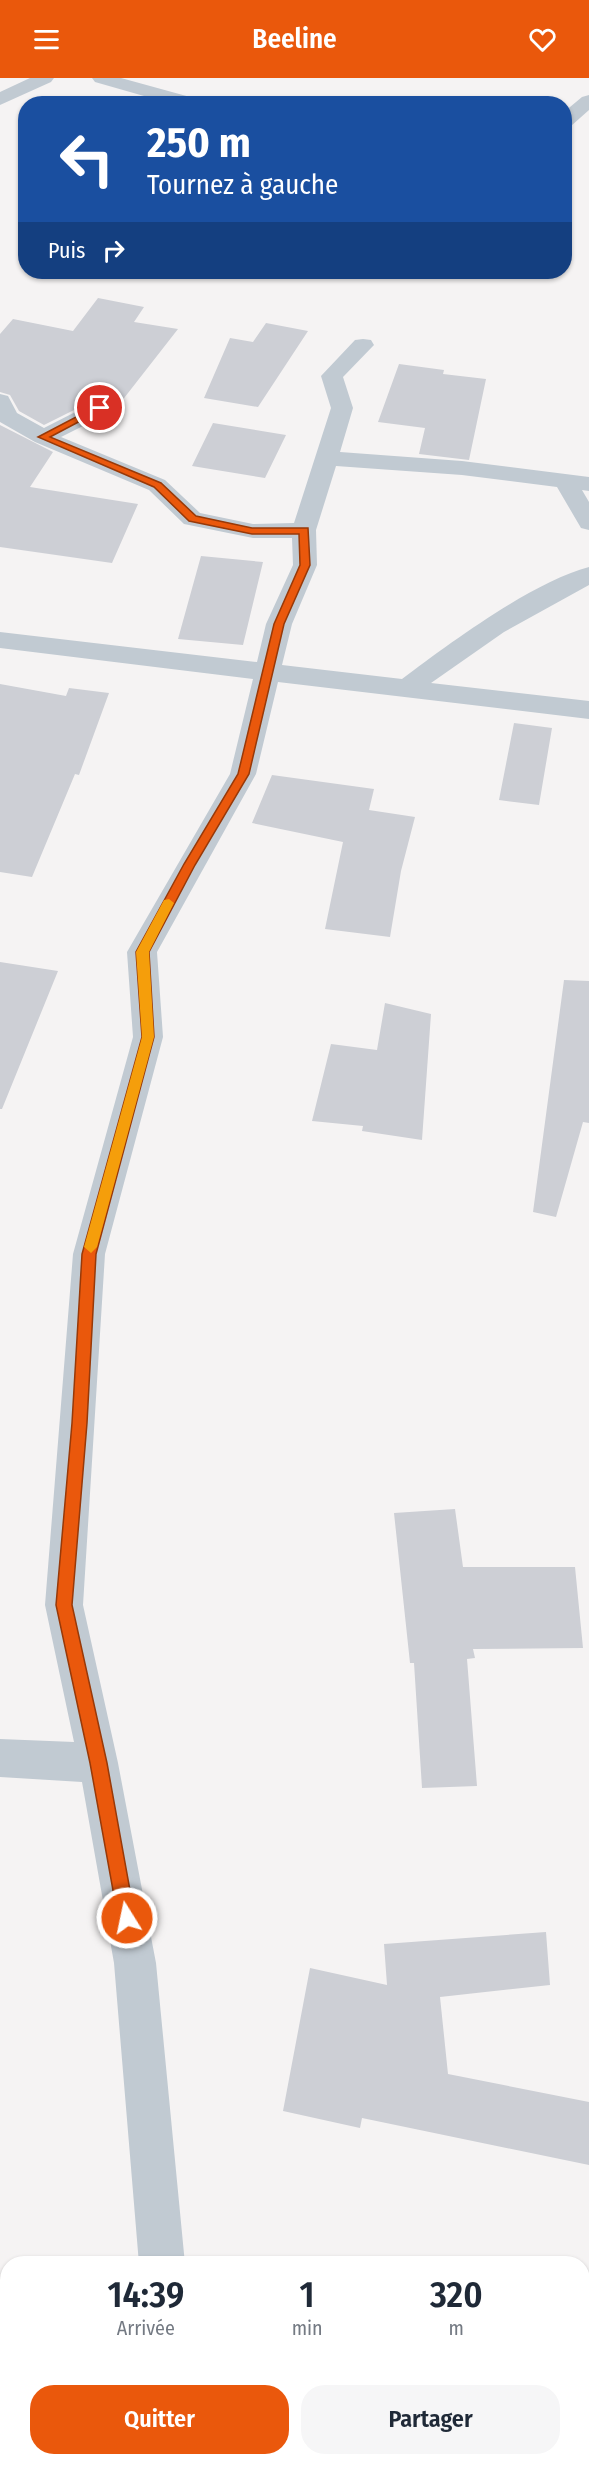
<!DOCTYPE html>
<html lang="fr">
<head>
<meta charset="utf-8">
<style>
	:root { --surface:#fff; --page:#f6f6f7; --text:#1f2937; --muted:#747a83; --accent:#ea580c }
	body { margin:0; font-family:"Fira Sans Condensed",sans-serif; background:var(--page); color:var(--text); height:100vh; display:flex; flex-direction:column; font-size:22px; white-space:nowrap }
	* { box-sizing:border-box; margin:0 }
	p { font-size:20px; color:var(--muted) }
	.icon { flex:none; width:33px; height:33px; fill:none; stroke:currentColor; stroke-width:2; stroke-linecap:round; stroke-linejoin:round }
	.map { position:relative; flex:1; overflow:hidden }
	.sheet { position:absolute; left:0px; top:2178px; width:590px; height:210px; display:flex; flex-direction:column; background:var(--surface); border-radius:24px 24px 0 0; box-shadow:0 2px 4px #0004 }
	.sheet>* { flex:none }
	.guide { position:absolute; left:18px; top:18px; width:554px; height:183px; border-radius:24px; box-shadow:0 2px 4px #0004; background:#1a4fa0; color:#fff; overflow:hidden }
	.pin { position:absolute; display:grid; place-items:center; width:51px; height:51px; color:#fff; margin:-26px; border:3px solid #fff; border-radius:50%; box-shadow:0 2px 6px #0007 }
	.me { position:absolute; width:66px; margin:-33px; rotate:350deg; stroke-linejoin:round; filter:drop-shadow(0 0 4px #0008) }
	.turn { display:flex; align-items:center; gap:21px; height:126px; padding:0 30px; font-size:27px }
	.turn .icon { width:78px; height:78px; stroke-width:2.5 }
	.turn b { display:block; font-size:42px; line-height:51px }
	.then { display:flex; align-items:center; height:57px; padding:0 30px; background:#0003; gap:12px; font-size:22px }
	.eta { display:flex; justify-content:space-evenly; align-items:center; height:102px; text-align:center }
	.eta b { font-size:36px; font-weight:600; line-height:42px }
	.primary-button { display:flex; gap:12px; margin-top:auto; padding:12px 30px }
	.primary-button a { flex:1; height:69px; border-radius:24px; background:var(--accent); color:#fff; font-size:24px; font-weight:600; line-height:69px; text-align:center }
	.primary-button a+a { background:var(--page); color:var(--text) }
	header { display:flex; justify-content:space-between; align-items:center; height:78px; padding:0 30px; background:var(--accent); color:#fff; font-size:27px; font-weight:600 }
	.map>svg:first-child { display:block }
	.building { fill:#cdcfd5 }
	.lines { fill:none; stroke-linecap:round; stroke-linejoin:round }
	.minor { fill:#c1cad2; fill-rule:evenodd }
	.route { fill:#ea580c; stroke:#983908; stroke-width:1.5 }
	.slow { fill:#f59e0b }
</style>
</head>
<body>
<header><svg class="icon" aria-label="menu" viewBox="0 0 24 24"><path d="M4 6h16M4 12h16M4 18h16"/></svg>Beeline<svg class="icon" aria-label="heart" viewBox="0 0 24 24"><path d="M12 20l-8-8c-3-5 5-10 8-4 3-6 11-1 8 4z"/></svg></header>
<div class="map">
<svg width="589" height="2388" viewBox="0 0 589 2388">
	<rect width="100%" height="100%" fill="#f5f3f3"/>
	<path class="building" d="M98,220l46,9 -10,15 44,7 -57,73 -31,-7 -6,10 -40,20 -25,-14 -9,-16 -10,-3v-58l13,-15 60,12z
		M266,245l42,8 -50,76 -54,-9 26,-60 23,4z
		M399,286l45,6 -1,4 43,5 -17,81 -50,-6 6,-26 -47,-6z
		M213,345l73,12 -21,43 -73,-12z
		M0,347l53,27 -23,35 108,17 -26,59 -112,-16z
		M201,478l62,6 -20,83 -65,-6z
		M0,606l66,12 3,-8 40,5 -30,82 -4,-1 -43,103 -32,-5z
		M514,645l38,5 -13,77 -40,-5z
		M272,697l102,14 -5,21 46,7 -14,54 -11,66 -65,-8 18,-87 -91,-19z
		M0,884l58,9 -56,138h-2z
		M564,902l25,1v142l-6,-1 -27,95 -23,-5z
		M385,925l46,11 -9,126 -60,-9 1,-5 -51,-5 19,-77 46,6z
		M455,1431l8,58h112l8,81 -110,1 2,9 -8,1 10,127 -55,2 -8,-125h-4l-16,-150z
		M546,1854l4,53 -110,12 8,77 141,28v63l-227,-47 -2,10 -77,-17 27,-143 77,17 -3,-41z"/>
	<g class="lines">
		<path class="minor" d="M30,0h24l-3,4 -51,23v-13z
			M92,0h29l80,22 2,4h-31l-77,-22z
			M589,17v15l-18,16 -7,2v-16l18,-15z
			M363,261l8,1 3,5 -31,32 10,31 -13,44 122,9 127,16v14l-7,-1 7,12v28l-8,-2 -24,-41 -95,-12 -126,-9 -20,64 1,35 -25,59 -10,41 120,14c48,-36 130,-97 187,-112v18l-85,47 -73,51 158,18v18l-311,-37 -22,92 -99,178 6,85 -58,217 -22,351 35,158 38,200 29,301h-46l-25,-301 -32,-181 -82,-5v-38l74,3 -29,-137 28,-351 60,-217 -6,-85 103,-178 23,-95 -253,-31v-16l257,30 9,-38 27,-59 -1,-27h-39l-69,-14 -35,-34 -114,-48 -35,-20v-28l8,2 9,17 27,15 49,-25h16l3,5 -3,5 -48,24 104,43 35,33 53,11 41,-1 37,-115 -10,-32 34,-36z
			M149,2380h48l1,8h-48z"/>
	</g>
	<path class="route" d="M97,328l8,2 -55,29 111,46 35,33 56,12h56l2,37 -26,59 -35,150 -54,91 -46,87 5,85 -58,217 -9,169 -15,182 35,158 28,155 -2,6 -6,3 -6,-3 -3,-6 -28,-155 -34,-158 16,-182 10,-169 60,-217 -6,-85 48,-88 54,-90 36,-150 26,-59 -1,-31h-47l-63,-13 -35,-34 -116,-50z"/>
	<path class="slow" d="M169,821l5,4 -25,49 5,85 -57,210 -6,6 -7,-6 58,-210 -6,-85 28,-52z"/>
</svg>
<div class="pin" style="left:100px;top:330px;background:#d93025"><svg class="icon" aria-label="arrive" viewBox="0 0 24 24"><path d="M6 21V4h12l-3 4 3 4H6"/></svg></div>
<svg class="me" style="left:127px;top:1840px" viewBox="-20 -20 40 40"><circle r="17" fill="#ea580c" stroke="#fff" stroke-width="3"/><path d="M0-11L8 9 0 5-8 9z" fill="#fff"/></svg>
<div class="guide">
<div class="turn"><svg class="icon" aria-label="left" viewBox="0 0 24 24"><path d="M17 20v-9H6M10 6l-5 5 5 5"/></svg><div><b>250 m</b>Tournez à gauche</div></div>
<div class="then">Puis<svg class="icon" aria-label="right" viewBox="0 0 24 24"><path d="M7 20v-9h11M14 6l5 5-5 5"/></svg></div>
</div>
<section class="sheet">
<div class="eta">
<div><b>14:39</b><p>Arrivée</p></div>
<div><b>1</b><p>min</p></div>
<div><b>320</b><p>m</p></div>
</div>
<div class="primary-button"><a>Quitter</a><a>Partager</a></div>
</section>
</div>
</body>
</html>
